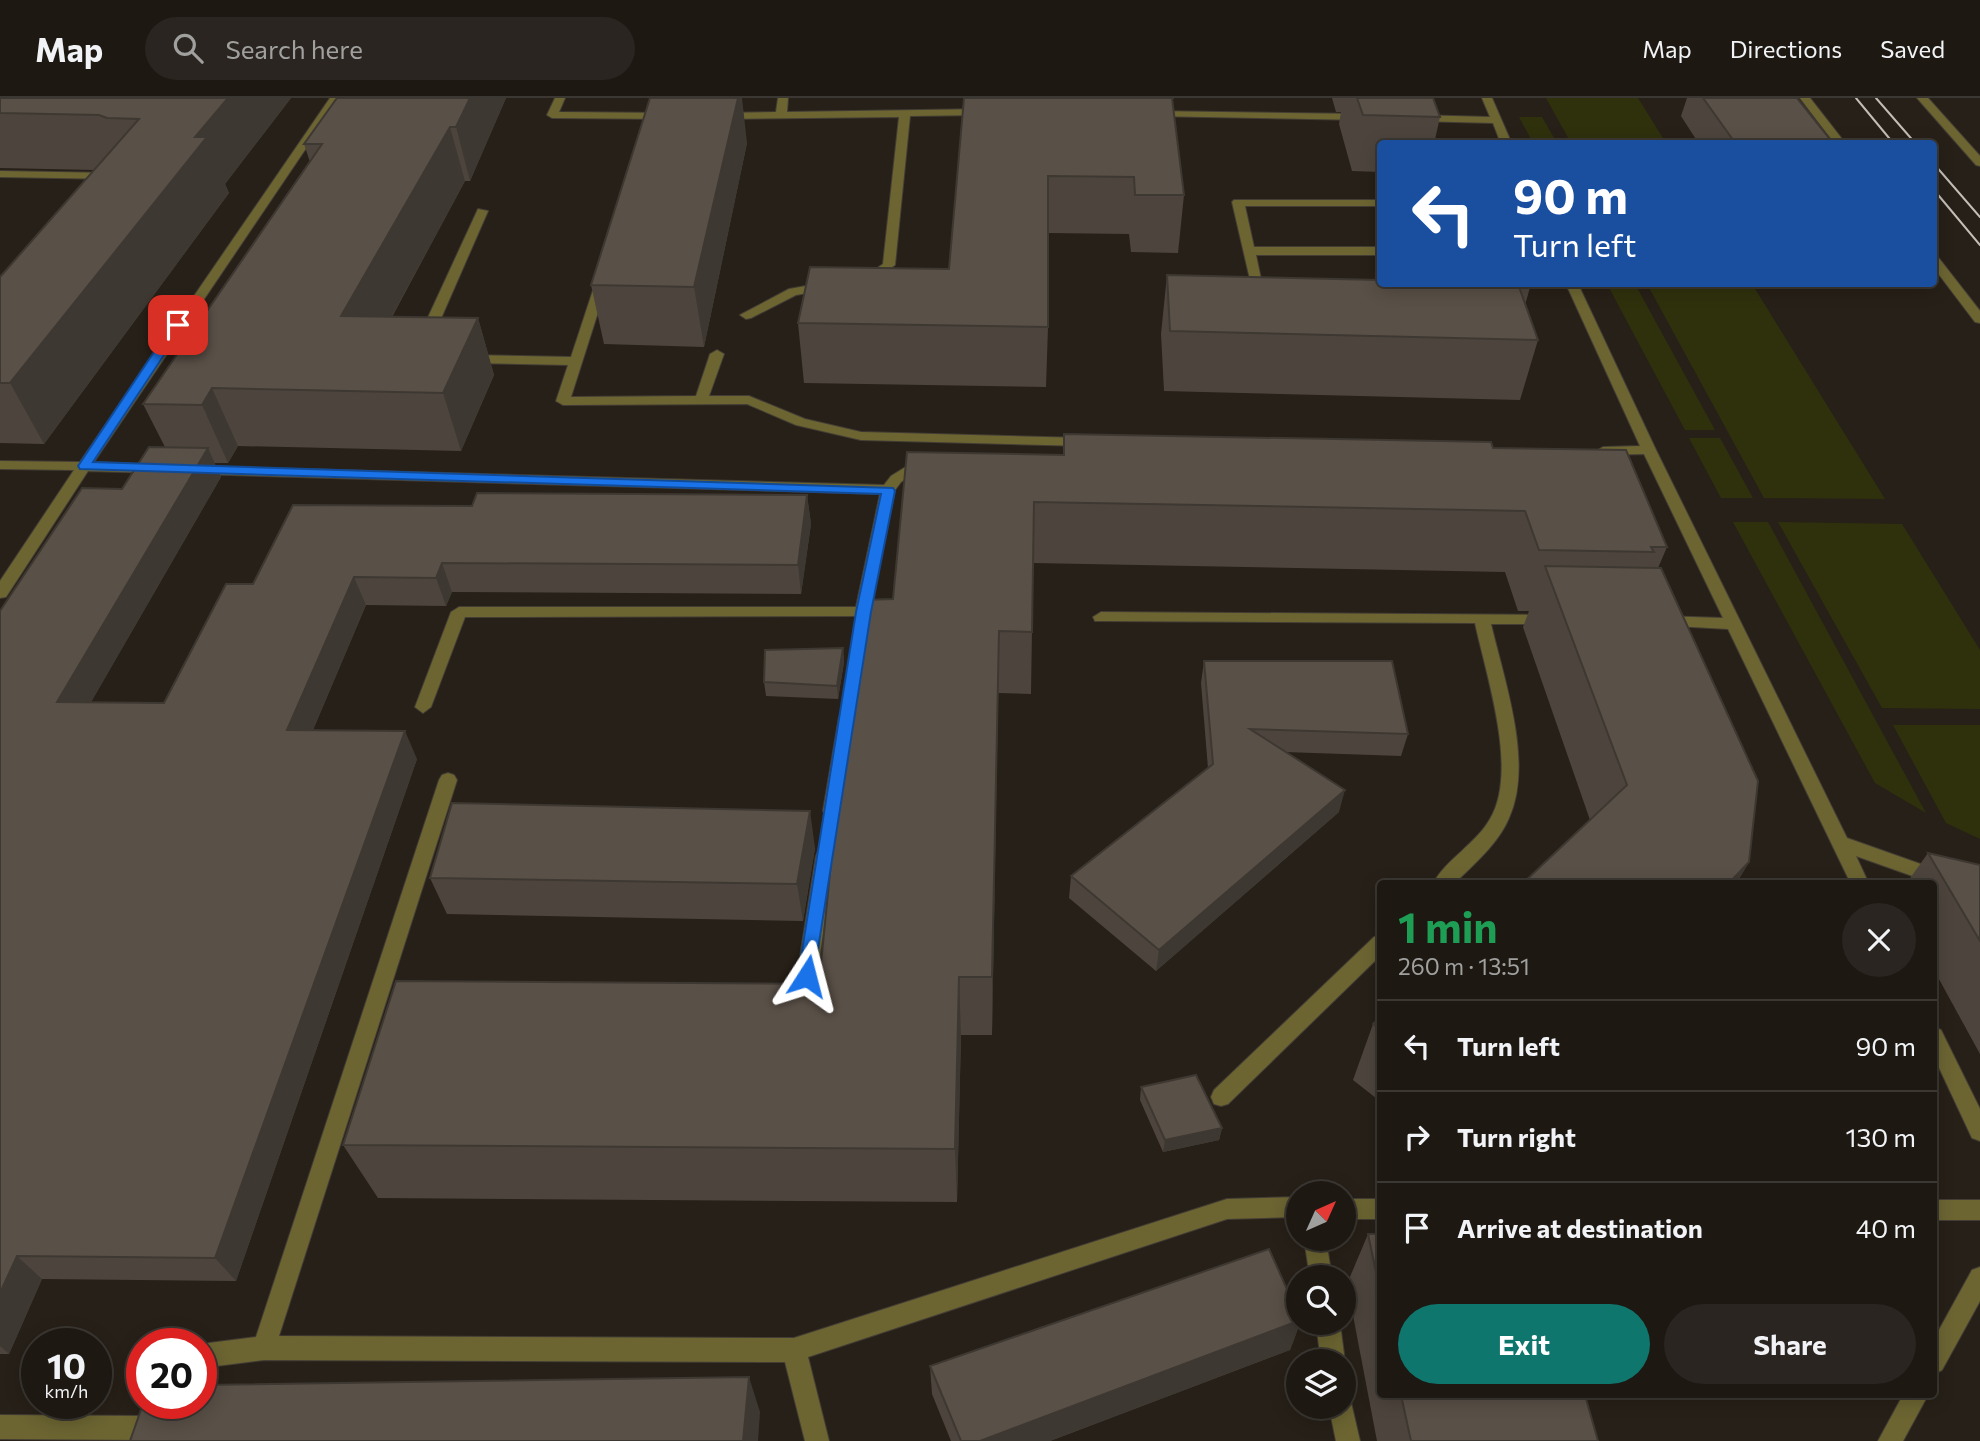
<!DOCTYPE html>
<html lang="en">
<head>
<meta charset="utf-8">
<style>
	:root { --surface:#1d1812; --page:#2a2520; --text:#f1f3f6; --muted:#a0a09f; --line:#3b3732; --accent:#0f766e }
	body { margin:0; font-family:Commissioner,sans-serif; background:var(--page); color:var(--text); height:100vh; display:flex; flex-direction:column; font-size:26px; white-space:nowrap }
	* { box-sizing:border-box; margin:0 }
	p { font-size:23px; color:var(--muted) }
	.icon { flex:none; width:38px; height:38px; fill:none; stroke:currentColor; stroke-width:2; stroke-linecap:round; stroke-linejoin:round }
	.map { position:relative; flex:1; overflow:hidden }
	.details { position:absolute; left:1377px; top:782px; width:560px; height:518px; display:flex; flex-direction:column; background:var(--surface); border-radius:7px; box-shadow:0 4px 18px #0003,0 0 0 2px var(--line) }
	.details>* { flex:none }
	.top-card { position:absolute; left:1377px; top:42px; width:560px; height:147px; border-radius:7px; box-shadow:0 4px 18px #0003,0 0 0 2px var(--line); background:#1a4fa0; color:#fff; overflow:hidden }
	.needle { width:46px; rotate:45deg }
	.fabs { position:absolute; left:1286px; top:1083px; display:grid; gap:14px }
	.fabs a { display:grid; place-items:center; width:70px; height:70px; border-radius:50%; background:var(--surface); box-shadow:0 4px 18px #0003,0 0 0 2px var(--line); font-size:35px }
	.speed { position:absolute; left:21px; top:1230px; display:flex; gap:14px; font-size:35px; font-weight:700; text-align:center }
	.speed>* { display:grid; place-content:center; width:91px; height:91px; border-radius:50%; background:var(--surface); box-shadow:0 4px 18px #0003,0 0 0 2px var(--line); line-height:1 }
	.speed small { font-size:18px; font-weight:400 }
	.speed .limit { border:10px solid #d22; background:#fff; color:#111 }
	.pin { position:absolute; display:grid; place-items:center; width:60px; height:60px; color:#fff; margin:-30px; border-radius:14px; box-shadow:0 4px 10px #0006 }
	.me { position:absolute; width:77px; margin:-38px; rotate:9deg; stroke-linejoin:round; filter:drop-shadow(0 0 5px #0008) }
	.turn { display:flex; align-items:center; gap:24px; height:147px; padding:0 21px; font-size:32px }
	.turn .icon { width:91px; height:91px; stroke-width:2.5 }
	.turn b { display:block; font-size:49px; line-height:60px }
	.round { display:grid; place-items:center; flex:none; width:74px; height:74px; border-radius:37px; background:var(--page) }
	.headline { display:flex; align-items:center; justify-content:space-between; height:119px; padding:0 21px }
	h1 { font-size:42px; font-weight:700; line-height:52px; color:#1e9e55 }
	.action { display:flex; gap:14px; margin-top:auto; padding:14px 21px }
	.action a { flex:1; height:80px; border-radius:42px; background:var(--accent); color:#fff; font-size:28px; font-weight:700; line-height:80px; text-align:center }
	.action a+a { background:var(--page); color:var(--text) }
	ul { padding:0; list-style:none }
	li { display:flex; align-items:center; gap:21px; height:91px; padding:0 21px; border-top:2px solid var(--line) }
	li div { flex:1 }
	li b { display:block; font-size:26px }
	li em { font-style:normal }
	header { display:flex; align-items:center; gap:42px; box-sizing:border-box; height:98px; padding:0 35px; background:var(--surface); border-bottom:2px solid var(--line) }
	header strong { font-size:33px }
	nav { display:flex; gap:38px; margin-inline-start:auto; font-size:24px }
	.search { width:490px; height:63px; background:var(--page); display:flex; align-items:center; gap:18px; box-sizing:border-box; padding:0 24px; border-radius:38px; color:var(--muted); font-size:26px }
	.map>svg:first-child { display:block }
	.green { fill:#2f310d }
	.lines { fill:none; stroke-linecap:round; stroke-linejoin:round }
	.minor-casing { stroke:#433d35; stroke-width:2 }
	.minor { fill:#6c6532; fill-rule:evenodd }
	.tram { stroke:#c3beb7; stroke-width:2 }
	.wall { fill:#4d453d }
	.shaded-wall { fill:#3e3832 }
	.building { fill:#595047; stroke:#3e3832; stroke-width:2 }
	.route { fill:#1a73e8; stroke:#114b97; stroke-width:2 }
</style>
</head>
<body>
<header>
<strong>Map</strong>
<div class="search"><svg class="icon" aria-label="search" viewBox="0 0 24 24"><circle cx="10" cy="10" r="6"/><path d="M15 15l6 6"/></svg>Search here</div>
<nav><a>Map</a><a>Directions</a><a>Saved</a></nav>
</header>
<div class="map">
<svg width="1980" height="1343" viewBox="0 0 1980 1343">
	<rect width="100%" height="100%" fill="#272018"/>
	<path class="green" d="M1546,0h92l28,45h-95z
		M1519,19h23l15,26h-24z
		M1607,186h28l80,146h-30z
		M1647,186h105l133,215 -121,-1z
		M1689,340h31l33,60h-32z
		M1733,424h35l158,291 -51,-30z
		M1778,424l124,2 78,126v59l-98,-1z
		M1893,627h87v114l-34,-16z"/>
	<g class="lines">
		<defs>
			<path id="minor" d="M330,0h10l-246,364 63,3 7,4 -7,4 -69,-2 -82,126 -6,1v-17l74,-111 -74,-1v-8l80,1z
				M555,0h10l-6,14 108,1 5,3 -5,3 -115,-1 -5,-3z
				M778,0h10l-1,14 198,-3 5,3 -5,3 -75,1 -15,149 -28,20 -4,-1v-6l20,-14 16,-147 -176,2 -5,-3 5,-3 53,-1z
				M1482,0h10l20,46h-11l-8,-21 -77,-2 -5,-3 5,-3 74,2z
				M1800,0h10l36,46h-11z
				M1917,0h11l52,58v10l-4,-1z
				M1153,13l210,3 5,3 -5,3 -214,-4v-4z
				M0,73l112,2 6,3 -6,3 -112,-2z
				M1234,102h147v6h-136l9,41h127v8h-125l9,43 -2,3h-8l-23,-99z
				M478,111l10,2 -56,128 -7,4 -5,-1 -2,-3z
				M1934,158l4,1 42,54v12l-5,-1 -41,-54z
				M602,179l6,4 -37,116 125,-1 14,-42 7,-4 7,4 -15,42h40l56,23 56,13 224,6 7,4 -7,4 -224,-6 -65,-15 -49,-21 -184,1 -7,-4 12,-36 -100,-2 -7,-4 7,-4 103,2 25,-76z
				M828,184l4,1v6l-36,6 -45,23 -5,1 -6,-4 49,-26z
				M1566,186h12l78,166 191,388 133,47v15l-124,-44 13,28h-18l-123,-255 -72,-4 -2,-4 8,-5 61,2 -79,-164 -41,1 -7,-4 7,-4 37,-1z
				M925,357l5,1v6l-29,20 -6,8 -26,126 -404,1 -34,90 -8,6 -8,-6 36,-95 8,-5h397l24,-113 -685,-20 -7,-4 7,-4 689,19 7,-9z
				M1101,514l455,3 2,4 -2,4 -6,1h-59c13,56 43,139 18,194 -11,26 -35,46 -55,66h-21c12,-24 43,-40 57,-65 29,-48 -4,-144 -15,-196l-380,-2 -2,-4z
				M847,613l8,6 -14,94 -3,5h-12l-3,-5 16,-94z
				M448,675l6,2 3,5 -178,556 515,2 433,-139 71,-2v20l-71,2 -419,138 21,84h-24l-20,-79 -521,-2 -63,8v-24l55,-7 183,-557 3,-5z
				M825,751l7,2 2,5 -17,120 -11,23 -18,10 -7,-2 -3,-6c5,-10 14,-14 19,-25l19,-120 2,-5z
				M1381,837v20l-153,149 -7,2 -7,-2 -3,-7 3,-7 160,-153z
				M1934,929l7,3 39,79v32l-8,-3 -38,-81z
				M1344,1101h37v20h-37z
				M1934,1102h46v20h-46z
				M1304,1141h22l6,39h-22z
				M1980,1169v34l-38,69 -8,4v-35l38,-69z
				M1316,1225h24l5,39 -1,2v-2h-23z
				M1903,1297h25l-25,46h-25z
				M1344,1298l6,2 10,43h-24l-7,-34h15z
				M0,1317l147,1 9,3 3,9 -3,9 -9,3 -147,-1z"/>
		</defs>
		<use href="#minor" class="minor-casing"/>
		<use href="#minor" class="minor"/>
		<path class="tram" d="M1856,0l38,46
			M1876,0l40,46
			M1934,66l46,53
			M1934,92l46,55"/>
	</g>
	<path class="wall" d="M0,0h291l-66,86 4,9 -185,251 -44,-1v-166l94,-107 -94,-2z
		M337,0h169l-36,83h-5l-73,136 86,1 16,57 -33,76 -223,-5 -10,17h-14l7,14 -130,225 73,1 89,-119 219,-78 335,-11 4,29 -10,70 -349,-2 -6,14 -80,-1 -53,125 104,29 -181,522 -194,-2 -33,75h-9v-743l122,-122 43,-42 -22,-43 167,-242 -6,-18z
		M964,0h211l-3,1 12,96 -6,58 -47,-1 -2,-18 -81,-1v94l-2,60 -242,-4 -6,-60 151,-54z
		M1332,0h101l7,19 -6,27h-53v28l-29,-1 -13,-47 2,-12h-5z
		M1687,0h110l37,46h-135l-18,-28z
		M747,45l-43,204 -100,-3 -13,-59z
		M1167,177l214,9h150l-6,21 13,35 -18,60 -356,-9 -3,-57z
		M1064,336l429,14 174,99 -9,21 91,294 -13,22h-214l68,-64 -67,-193 6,-16h-11l-13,-39 -472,-9 -2,131 -33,-1 -6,342h-31l-4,167 -579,-4 -35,-53 476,-161 7,-73 -6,-49 18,-73 55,-190 170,-144z
		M843,550l1,14 -6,37 -72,-3 -2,-14z
		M1204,563l204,73 -7,22 -116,-4 54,60 -183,159 -87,-73 2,-22 137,-108 -7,-85z
		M815,750l-12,73 -356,-7 -17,-36z
		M1928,755l52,12v189l-46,-84v-86h-28z
		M1381,918v86l-28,-22 20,-56z
		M1141,989l81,41 -3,12 -56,12 -23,-52z
		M1368,1136h13v161h204l13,46h-221l-30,-157z
		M1300,1225l-10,27 -240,91h-99l-19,-47 -2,-28z"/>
	<path class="shaded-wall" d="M228,0h63l-66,86 4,9 -185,251 -34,-61 185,-246z
		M470,0h36l-36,83 -14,-54z
		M738,0h4l5,45 -43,204 -10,-60z
		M450,29l15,54 -104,192 -20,-57z
		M478,220l16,57 -33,76 -18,-58z
		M212,290l26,58 -10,17 -26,-58z
		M208,350l13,29 -146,253 -18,-28z
		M807,397l4,29 -10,70 -3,-29z
		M442,465l10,29 -6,14 -10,-28z
		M354,479l12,28 -65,153 -14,-28z
		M999,533l-1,62 -6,342v-58z
		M843,550l1,14 -6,37 -1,-13z
		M405,633l12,28 -181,522 -21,-23z
		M1345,692l-6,22 -183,159 3,-21z
		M810,713l5,37 -12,73 -6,-37z
		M1749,764l-13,22h-8z
		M959,879l2,58 -4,167 -2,-53z
		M1222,1030l-3,12 -56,12 2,-12z
		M17,1158l25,23 -33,75 -9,-8v-53z
		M1298,1223v2h2l-10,27 -240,91h-70z
		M749,1279l11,35 -2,29h-15z"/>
	<path class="building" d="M0,0h228l-33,39h12l-197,246h-10v-106l139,-158 -32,-1 -8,-3 -99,-2z
		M337,0h133l-14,29h-6l-109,189 137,2 -35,75 -231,-5 -10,17 -59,-1 179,-260h-18z
		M650,0h88l-44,189 -103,-2z
		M964,0h208l12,97h-49l-1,-18 -86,-1v151l-250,-4 12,-56 139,2z
		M1357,0h76l7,19 -77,-2z
		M1703,0h94l37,46h-98z
		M1167,177l214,5v4h137l20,56 -368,-9z
		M1064,336l427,8 2,6 133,2 41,97h-16l3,5 -115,-2 -14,-39 -491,-9 -2,130 -33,-1 -7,346h-33l-4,172 -612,-4 53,-164 423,3 12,-122h-11l11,-74 7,1 12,-116 11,-73 32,-1 14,-147 157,3z
		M149,349l59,1 -151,254 107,1 62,-119h27l40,-79 179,1 5,-13 330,2 -9,70 -356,-2 -6,15 -82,-1 -67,153 118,1 -190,527 -198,-2 -17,37v-682l82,-123 40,1z
		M1545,468l116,2 97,213 -9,81 -21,22h-206l105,-99z
		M843,550l-6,38 -73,-4 1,-32z
		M1204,563h188l16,73 -158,-5 95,61 -186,160 -88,-74 142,-112z
		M452,705l358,8 -13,73 -367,-6z
		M1928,755l52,12v76z
		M1381,918v14l-8,-6z
		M1196,977l26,53 -57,12 -24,-53z
		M1368,1136h13v62z
		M1269,1151l29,65v7l-318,120h-19l-31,-75z
		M749,1279l-6,64h-613l13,-37h58v-19z
		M1401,1297h184l13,46h-187z"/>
	<path class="route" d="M178,223l6,4 -91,137 800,26 2,3 -24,121 -58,369 -6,2 -6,-2 -3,-5 58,-364 25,-118 -801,-25 -2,-3 96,-144z"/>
</svg>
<div class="fabs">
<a><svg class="needle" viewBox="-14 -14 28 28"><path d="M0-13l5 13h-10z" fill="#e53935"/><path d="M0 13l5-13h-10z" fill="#a0a09f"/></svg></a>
<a><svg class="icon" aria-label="search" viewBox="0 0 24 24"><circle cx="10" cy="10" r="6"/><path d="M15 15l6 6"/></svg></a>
<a><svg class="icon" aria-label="layers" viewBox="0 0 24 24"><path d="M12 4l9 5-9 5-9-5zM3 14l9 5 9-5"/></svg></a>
</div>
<div class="speed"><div>10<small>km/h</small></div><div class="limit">20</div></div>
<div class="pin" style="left:178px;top:227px;background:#d93025"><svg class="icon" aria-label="arrive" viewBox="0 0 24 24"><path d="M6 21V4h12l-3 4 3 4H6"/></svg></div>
<svg class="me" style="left:807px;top:878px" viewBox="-20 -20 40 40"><path d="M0-17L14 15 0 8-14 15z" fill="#1a73e8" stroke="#fff" stroke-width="4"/></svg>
<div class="top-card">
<div class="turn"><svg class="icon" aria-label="left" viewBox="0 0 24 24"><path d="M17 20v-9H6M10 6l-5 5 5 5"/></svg><div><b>90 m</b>Turn left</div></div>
</div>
<section class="details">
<div class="headline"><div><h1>1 min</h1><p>260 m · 13:51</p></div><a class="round"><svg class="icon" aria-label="close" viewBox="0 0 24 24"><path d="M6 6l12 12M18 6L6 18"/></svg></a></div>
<ul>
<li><svg class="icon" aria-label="left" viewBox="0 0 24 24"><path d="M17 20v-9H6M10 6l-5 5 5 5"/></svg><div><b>Turn left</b></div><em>90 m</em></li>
<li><svg class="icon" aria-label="right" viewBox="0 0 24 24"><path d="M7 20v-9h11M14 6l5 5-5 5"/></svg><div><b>Turn right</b></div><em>130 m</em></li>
<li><svg class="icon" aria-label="arrive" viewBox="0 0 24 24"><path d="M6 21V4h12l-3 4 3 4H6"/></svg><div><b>Arrive at destination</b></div><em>40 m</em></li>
</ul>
<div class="action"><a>Exit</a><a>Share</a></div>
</section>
</div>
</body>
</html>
